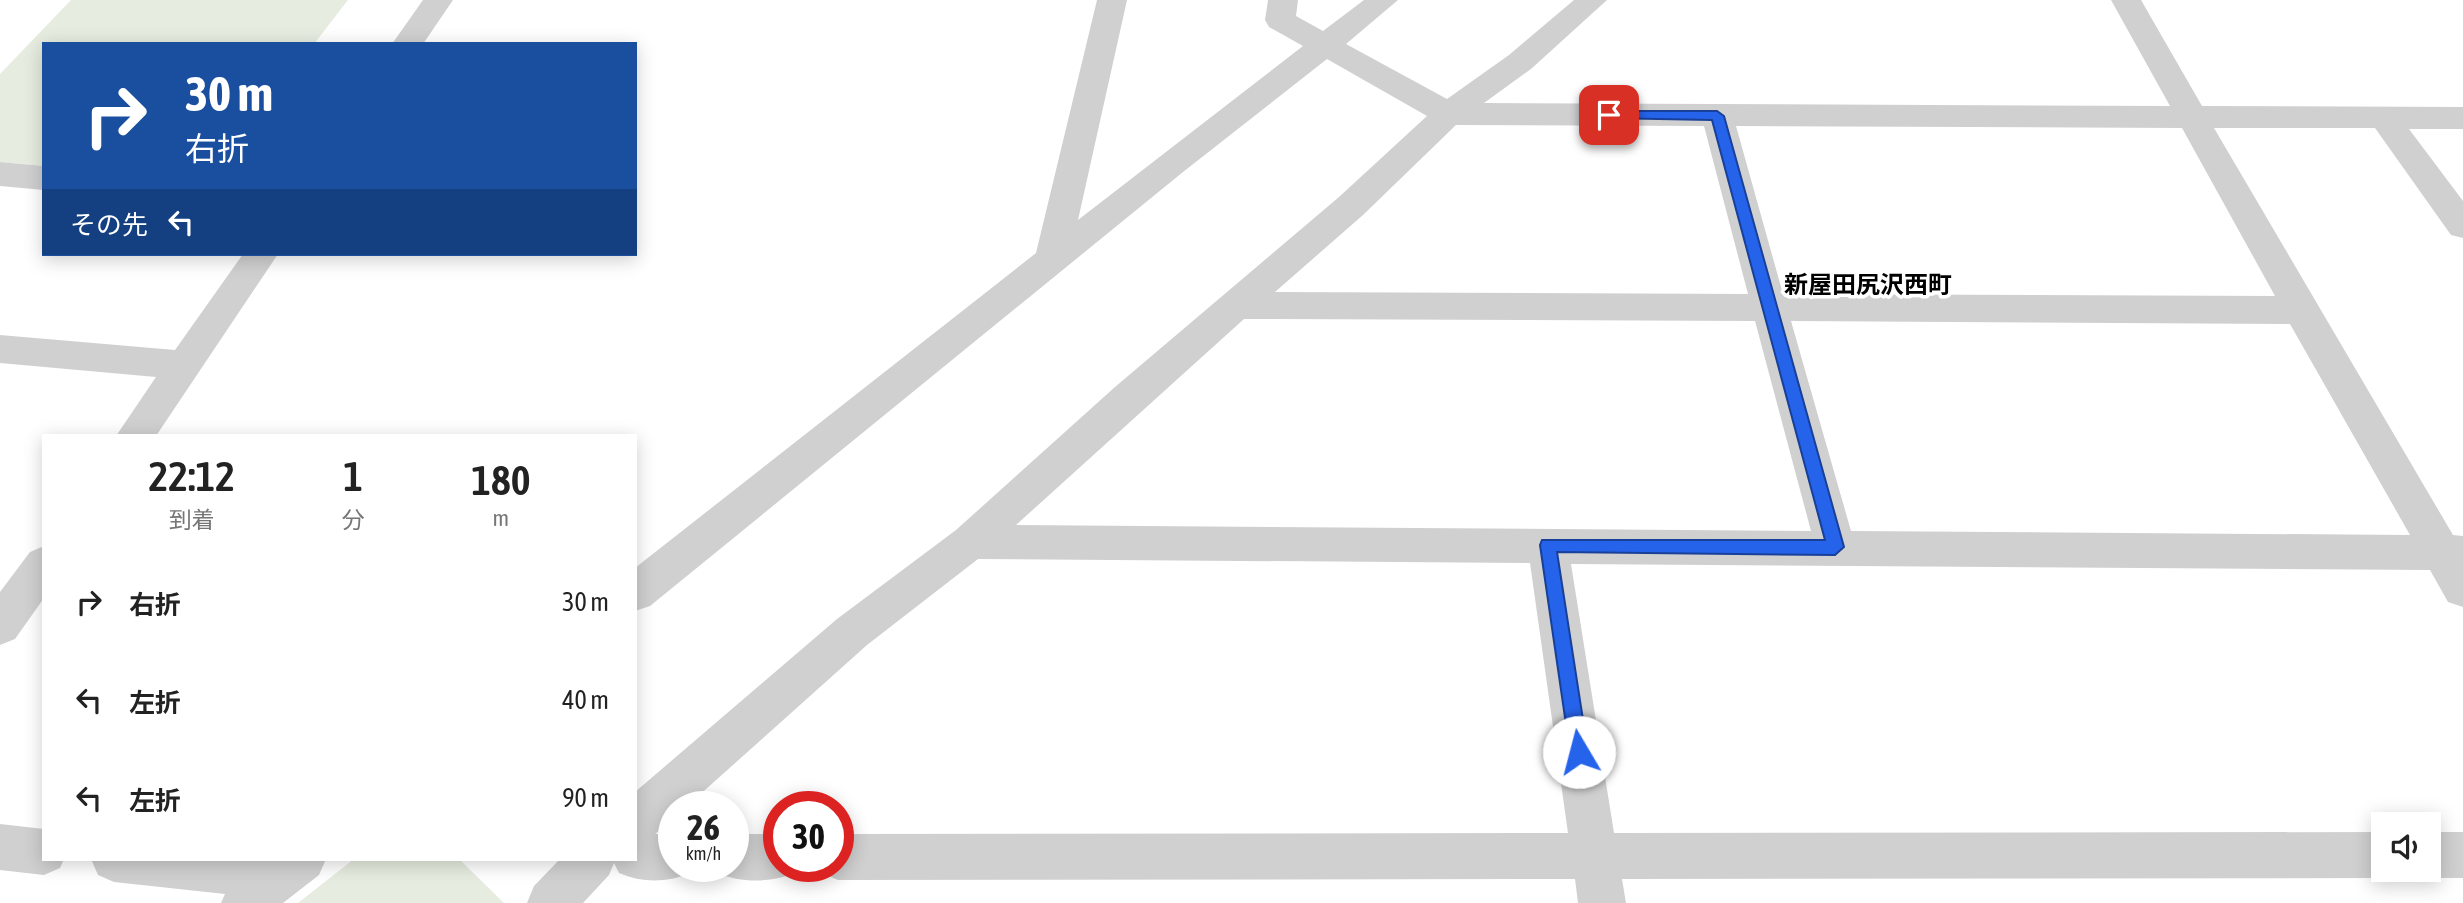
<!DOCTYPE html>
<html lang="ja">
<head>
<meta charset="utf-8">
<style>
	:root { --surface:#fff; --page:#f6f6f6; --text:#222; --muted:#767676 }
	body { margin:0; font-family:"Asap Condensed","Noto Sans JP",sans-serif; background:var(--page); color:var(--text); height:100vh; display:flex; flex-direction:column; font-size:26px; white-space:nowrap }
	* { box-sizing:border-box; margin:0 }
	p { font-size:23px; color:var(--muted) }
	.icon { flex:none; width:38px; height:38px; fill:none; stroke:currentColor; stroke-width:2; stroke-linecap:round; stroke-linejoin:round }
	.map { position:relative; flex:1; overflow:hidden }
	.side { position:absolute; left:42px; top:434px; width:595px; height:427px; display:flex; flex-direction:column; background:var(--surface); border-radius:0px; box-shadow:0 4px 18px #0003 }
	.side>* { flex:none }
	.top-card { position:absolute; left:42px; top:42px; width:595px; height:214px; border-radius:0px; box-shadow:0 4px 18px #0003; background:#1a4fa0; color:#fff; overflow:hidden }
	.tools { position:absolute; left:2371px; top:812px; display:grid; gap:14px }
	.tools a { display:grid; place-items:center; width:70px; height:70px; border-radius:0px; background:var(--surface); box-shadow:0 4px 18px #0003; font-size:35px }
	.speed { position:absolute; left:658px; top:791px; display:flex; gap:14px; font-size:35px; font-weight:700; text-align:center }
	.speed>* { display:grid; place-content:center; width:91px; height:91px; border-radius:50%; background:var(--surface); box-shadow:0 4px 18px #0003; line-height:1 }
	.speed small { font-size:18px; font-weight:400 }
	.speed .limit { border:10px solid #d22; background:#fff; color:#111 }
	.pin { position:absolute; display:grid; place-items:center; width:60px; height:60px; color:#fff; margin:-30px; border-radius:14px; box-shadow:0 4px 10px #0006 }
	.me { position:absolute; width:77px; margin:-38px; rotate:352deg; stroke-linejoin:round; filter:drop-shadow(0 0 5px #0008) }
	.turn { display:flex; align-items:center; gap:24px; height:147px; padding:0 28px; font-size:32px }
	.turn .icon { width:91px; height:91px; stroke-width:2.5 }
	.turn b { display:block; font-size:49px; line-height:60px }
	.then { display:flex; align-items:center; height:66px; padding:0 28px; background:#0003; gap:14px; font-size:26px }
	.eta { display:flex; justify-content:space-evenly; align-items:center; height:119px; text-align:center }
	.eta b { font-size:42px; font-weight:600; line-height:49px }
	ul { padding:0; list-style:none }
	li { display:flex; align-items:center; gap:21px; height:98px; padding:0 28px }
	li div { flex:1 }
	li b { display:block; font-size:26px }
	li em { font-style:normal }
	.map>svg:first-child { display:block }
	.green { fill:#e6ecdf }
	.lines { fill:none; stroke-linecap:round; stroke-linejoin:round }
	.minor { fill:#d0d0d0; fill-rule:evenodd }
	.route { fill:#2563eb; stroke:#184099; stroke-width:2 }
	.labels { text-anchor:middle; stroke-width:7; stroke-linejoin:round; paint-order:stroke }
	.quarter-label { font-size:24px; font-weight:bold; fill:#000; stroke:#fff }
</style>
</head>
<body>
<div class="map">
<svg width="2463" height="903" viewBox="0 0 2463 903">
	<rect width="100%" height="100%" fill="#fff"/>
	<path class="green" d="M71,0h277l-34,44h-270v122l-44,-4v-88z
		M354,859h105l45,44h-206z"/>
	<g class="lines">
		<path class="minor" d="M423,0h30l-30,44h-31z
			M1097,0h30l-49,220 225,-174 -34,-19 -4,-7 3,-20h30l-2,16 27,15 41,-31h34l-52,44 101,55 62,-44 65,-55h33l-76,69 -47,34 686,3 -59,-106h30l61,106 261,1v22h-54l54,72v37l-12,-3 -76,-107h-161l239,407 10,1v71l-15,-5 -18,-32 -859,-6 43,269 770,-1v38l16,1 -16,7 -762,1 4,24h-48l-3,-24 -737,1 -16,-7 -3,-7h19v-32l730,-1 -38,-270 -552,-4 -111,86 -181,162h-12v11l-19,16h19v32h19l-3,7c-23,10 -48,10 -71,0l-5,-10 -5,12 -26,28h-56l7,-17 26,-27h75v-67l202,-173 119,-89 159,-143 224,-190 88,-81 -100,-57 -144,113 -533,434 -15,5v-43l401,-315zM1456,125l248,1 44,168 -473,-2 88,-77zM1736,126l446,2 93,168 -492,-2zM1244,319l511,2 56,210 -795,-6zM1791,321l499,3 120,211 -559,-4z
			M0,162l44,4v24l-44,-4z
			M243,254h35l-122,182h-40l40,-59 -156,-14v-28l175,15z
			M44,546v52l-29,41 -15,6v-53l30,-40z
			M0,824l44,5v30h20l-4,9 -16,7 -44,-5z
			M2429,832h34v46h-34l-16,-7 16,-1z
			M733,834h46v32h19l-3,7c-24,10 -54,10 -78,0l-3,-7h19z
			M91,859h235l-7,16 -36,28h-62l4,-9 -111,-12 -16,-7z"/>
	</g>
	<path class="route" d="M1609,111h108l7,5 120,431 -9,8 -278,-3 31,200 -3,6 -6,2 -7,-2 -2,-6 -30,-207 2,-5h283l-113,-420 -107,-2 -2,-3z"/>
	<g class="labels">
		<g class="quarter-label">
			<text x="1868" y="293">新屋田尻沢西町</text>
		</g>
	</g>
</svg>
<div class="tools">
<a><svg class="icon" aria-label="sound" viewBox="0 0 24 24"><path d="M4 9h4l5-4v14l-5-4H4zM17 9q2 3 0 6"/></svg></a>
</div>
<div class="speed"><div>26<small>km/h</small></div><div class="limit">30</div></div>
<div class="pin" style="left:1609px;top:115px;background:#d93025"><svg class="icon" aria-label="arrive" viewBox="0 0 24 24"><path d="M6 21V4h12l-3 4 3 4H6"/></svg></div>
<svg class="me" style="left:1579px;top:752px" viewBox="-20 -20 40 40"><circle r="19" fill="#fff"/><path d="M0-13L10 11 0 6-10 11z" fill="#2563eb"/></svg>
<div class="top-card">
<div class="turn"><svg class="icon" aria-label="right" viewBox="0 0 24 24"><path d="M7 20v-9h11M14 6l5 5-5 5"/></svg><div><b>30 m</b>右折</div></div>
<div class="then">その先<svg class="icon" aria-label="left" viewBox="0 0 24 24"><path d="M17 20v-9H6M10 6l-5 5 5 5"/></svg></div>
</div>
<section class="side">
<div class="eta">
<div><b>22:12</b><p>到着</p></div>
<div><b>1</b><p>分</p></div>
<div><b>180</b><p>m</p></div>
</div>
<ul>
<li><svg class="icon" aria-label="right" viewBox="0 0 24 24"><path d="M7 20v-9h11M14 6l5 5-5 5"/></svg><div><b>右折</b></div><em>30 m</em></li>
<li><svg class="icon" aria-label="left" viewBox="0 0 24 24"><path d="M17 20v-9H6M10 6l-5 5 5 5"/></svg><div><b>左折</b></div><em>40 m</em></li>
<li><svg class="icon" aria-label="left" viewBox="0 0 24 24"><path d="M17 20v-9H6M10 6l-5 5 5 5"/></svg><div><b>左折</b></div><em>90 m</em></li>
</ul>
</section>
</div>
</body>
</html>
